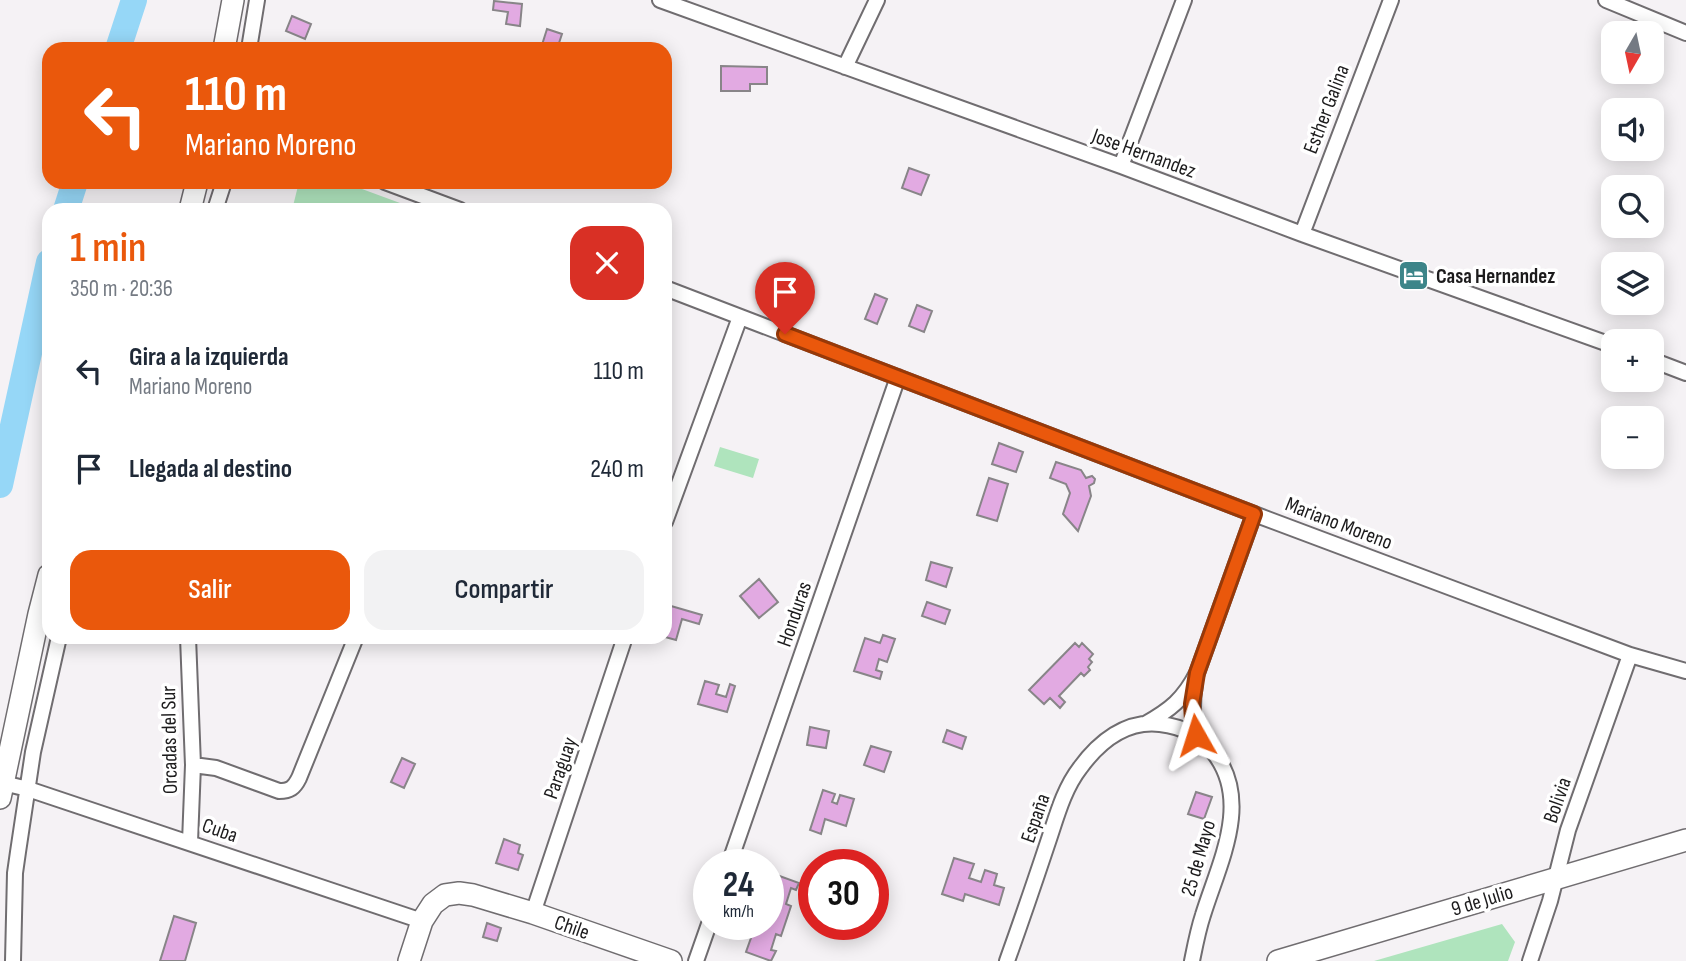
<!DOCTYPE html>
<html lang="es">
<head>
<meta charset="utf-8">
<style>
	:root { --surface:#fff; --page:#f2f2f3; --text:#1f2937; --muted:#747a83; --accent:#ea580c }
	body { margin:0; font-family:"Sofia Sans Condensed",sans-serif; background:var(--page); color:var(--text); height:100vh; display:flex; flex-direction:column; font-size:26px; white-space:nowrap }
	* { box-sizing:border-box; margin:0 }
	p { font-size:23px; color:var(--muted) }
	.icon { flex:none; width:38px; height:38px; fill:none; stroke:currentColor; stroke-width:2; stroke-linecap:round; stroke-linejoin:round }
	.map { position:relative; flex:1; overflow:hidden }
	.panel { position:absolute; left:42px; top:203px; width:630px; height:441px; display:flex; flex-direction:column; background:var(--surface); border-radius:21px; box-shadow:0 4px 18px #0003 }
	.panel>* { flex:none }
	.hud { position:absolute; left:42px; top:42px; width:630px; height:147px; border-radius:21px; box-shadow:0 4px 18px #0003; background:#ea580c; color:#fff; overflow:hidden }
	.needle { width:46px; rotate:189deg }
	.buttons { position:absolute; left:1601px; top:21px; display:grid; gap:14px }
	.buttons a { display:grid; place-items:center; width:63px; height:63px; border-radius:14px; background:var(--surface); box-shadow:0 4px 18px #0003; font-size:35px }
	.speed { position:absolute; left:693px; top:849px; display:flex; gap:14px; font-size:35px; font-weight:700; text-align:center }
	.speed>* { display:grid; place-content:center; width:91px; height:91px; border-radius:50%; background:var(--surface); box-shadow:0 4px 18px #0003; line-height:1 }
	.speed small { font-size:18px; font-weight:400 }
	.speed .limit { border:10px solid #d22; background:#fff; color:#111 }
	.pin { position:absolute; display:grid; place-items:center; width:60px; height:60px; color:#fff; margin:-72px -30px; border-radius:50% 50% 50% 0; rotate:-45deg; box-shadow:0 0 7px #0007 }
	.pin .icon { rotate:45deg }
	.me { position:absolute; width:77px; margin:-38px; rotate:354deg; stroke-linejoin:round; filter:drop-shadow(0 0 5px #0008) }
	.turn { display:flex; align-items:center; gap:24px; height:147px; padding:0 28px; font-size:32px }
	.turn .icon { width:91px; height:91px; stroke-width:2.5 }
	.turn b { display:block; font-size:49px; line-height:60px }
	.round { display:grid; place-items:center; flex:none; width:74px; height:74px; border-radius:21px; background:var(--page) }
	.overview { display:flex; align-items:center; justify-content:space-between; height:119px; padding:0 28px }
	h1 { font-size:42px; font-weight:600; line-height:52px; color:var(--accent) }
	.action { display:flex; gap:14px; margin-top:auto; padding:14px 28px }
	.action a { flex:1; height:80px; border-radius:21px; background:var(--accent); color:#fff; font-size:28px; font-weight:600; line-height:80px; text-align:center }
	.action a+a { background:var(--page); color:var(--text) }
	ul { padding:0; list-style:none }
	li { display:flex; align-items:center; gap:21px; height:98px; padding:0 28px }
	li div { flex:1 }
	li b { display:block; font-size:26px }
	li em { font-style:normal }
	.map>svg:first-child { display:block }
	.green { fill:#afe4bd }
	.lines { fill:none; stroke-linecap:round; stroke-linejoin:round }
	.river { stroke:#96d7f7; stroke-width:26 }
	.building { fill:#e2aae2; stroke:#888588; stroke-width:2 }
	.street-casing { stroke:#706d70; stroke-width:18 }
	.secondary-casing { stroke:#706d70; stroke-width:24 }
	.street { stroke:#fff; stroke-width:14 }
	.secondary { stroke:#fff; stroke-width:21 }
	.route-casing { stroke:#983908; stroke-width:18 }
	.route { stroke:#ea580c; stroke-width:12 }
	.labels { text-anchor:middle; stroke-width:7; stroke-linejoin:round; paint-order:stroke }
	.street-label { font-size:21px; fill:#1c1b1c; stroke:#fff }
	.poi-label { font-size:21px; font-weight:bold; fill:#1c1b1c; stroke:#fff; text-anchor:start }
</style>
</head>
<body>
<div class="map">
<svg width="1686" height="961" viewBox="0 0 1686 961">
	<rect width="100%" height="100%" fill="#f5f2f5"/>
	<path class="green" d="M299,182h44l57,21 -2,7h-106z
		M720,447l39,12 -6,19 -39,-12z
		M1502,924l13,18 -7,19h-134z"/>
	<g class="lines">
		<path class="river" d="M118,49l16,-49
			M66,210l9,-28
			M0,485l49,-223"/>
	</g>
	<path class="building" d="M494,1l28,3 -2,22 -14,-2 2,-12 -15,-2z
		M292,16l19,8 -6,15 -19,-8z
		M547,29l15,5 -5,15 -16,-1z
		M721,66l46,1v17h-17v7h-29z
		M909,168l20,7 -8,20 -19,-7z
		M875,294l12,5 -10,25 -12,-5z
		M917,305l15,6 -8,21 -15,-6z
		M999,443l24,9 -7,20 -24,-8z
		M1056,462l25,8 5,8 6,-2 3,3 -1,4 -5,3 2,10 -13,35 -15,-17 7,-21 -4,-9 -16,-6z
		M989,478l19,6 -11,37 -20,-6z
		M931,562l21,6 -6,19 -20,-7z
		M759,579l19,23 -19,16 -19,-22z
		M927,602l23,8 -5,14 -23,-8z
		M671,606l31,9 -3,9 -17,-5 -6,21 -11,-3v-17z
		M883,635l12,4 -8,23 -8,-3 -3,11 6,2 -2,7 -26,-8 11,-33 15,5z
		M1075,643l4,4 3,-4 11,11 -4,5 3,3 -4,5 2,3 -6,6 -3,-3 -22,23 6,6 -5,6 -10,-10 -6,6 -15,-14z
		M705,681l14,4 -3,9 10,3 4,-13 5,2 -8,26 -29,-8z
		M810,727l19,4 -3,17 -19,-3z
		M947,730l19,7 -4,12 -19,-7z
		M871,746l20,6 -7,20 -20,-7z
		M402,758l13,6 -11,24 -13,-6z
		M823,790l12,4 -3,8 5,2 3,-9 14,4 -8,27 -21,-7 -4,15 -11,-4z
		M1196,792l16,5 -8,22 -16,-5z
		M504,839l16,6 -2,8 5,2 -5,15 -22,-7z
		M954,858l20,6 -5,14 12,4 4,-12 12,4 -3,11 10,3 -5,17 -34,-11 -2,7 -21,-7z
		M774,874l25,9 -3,7 -5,-2 -5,16 5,2 -10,30 -5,-2 -5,16 5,1 -5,10 -25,-9 10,-28 9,2 3,-2 2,-12 -2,-1v-20z
		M174,916l22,7 -11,38h-25z
		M487,923l14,5 -4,13 -14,-4z"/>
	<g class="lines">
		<defs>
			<path id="street" d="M660,0l461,166 181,68 312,112
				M1606,0l80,33
				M249,49l8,-49
				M845,67l32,-67
				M1121,166l63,-166
				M385,182l75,28
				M215,210l9,-28
				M1302,234l89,-234
				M665,288l589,226 376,141 56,16
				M1652,360l34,13
				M665,522l75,-205
				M188,637l5,128 -3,77
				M1195,684c-3,18 -3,33 1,51
				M1145,724c25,-14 39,-25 52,-51l57,-159
				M193,765l23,3 63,23c11,0 15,-3 20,-13l57,-141
				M3,783l25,6 394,132
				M729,864l169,-487
				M533,913l92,-276
				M13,961l2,-88 3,-21 15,-100 26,-115
				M696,961l13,-37
				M1007,961c14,-39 27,-77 40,-116 9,-26 16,-55 33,-77 19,-26 46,-48 80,-44 23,3 40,11 54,29 38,49 5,110 -11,162 -5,15 -8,31 -11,46
				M1530,961l20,-60 18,-71 62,-175"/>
			<path id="secondary" d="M224,49l9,-49
				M190,210l7,-28
				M0,798l39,-184 10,-39
				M409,961l13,-40 11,-17 12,-9 14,-2 14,2 60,18 138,48
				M1278,961l408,-121"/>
		</defs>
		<use href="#street" class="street-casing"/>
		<use href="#secondary" class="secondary-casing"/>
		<use href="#street" class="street"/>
		<use href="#secondary" class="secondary"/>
	</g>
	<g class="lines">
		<defs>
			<path id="route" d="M785,334l469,180 -57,159 -5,31 1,16 3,15"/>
		</defs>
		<use href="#route" class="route-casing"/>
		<use href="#route" class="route"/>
	</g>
	<defs>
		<symbol id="hotel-square" viewBox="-11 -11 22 22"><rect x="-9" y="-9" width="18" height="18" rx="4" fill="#3d8589" stroke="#fff"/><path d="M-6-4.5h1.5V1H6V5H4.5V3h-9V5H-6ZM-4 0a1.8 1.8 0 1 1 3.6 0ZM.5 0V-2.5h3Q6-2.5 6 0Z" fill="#fff"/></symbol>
	</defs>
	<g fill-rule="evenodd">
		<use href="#hotel-square" x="1396" y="258" width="35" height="35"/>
	</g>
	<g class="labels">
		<g class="street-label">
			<text transform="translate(1326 109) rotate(-69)" y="7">Esther Galina</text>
			<text transform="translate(1144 153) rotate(20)" y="7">Jose Hernandez</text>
			<text transform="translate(1339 523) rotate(21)" y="7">Mariano Moreno</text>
			<text transform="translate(794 614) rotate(-71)" y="7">Honduras</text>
			<text transform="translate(169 740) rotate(-91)" y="7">Orcadas del Sur</text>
			<text transform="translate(560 768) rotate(-71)" y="7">Paraguay</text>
			<text transform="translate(1557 800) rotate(-71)" y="7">Bolivia</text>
			<text transform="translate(1035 818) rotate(-71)" y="7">España</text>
			<text transform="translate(220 830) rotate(19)" y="7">Cuba</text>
			<text transform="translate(1198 858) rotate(-74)" y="7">25 de Mayo</text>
			<text transform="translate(1482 900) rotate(-17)" y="7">9 de Julio</text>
			<text transform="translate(572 927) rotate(19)" y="7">Chile</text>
		</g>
		<g class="poi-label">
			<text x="1436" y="283">Casa Hernandez</text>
		</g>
	</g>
</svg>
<div class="buttons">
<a><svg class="needle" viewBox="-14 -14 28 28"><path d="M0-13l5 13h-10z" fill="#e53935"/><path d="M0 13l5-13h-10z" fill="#747a83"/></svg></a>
<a><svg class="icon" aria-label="sound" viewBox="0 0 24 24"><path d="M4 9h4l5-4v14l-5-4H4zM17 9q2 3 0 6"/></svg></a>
<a><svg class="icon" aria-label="search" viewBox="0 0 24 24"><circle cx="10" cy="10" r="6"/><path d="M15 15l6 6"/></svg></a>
<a><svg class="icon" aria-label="layers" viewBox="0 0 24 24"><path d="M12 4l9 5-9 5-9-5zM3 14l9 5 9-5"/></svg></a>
<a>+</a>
<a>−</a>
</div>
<div class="speed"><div>24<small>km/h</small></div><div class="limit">30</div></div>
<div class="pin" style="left:785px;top:334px;background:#d93025"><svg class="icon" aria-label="arrive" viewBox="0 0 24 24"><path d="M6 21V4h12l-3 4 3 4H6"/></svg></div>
<svg class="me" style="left:1196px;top:735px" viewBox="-20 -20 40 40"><path d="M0-17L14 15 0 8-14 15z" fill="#ea580c" stroke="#fff" stroke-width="4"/></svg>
<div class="hud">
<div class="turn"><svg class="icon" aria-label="left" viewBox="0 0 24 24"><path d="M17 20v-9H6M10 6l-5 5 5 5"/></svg><div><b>110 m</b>Mariano Moreno</div></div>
</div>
<section class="panel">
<div class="overview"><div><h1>1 min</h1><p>350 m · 20:36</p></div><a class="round" style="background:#d93025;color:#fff"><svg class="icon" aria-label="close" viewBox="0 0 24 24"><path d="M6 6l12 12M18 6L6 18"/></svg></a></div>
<ul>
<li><svg class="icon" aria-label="left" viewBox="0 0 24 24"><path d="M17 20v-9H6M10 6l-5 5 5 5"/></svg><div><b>Gira a la izquierda</b><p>Mariano Moreno</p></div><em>110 m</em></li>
<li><svg class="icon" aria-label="arrive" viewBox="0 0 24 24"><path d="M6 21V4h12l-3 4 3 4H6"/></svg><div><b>Llegada al destino</b></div><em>240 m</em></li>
</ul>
<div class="action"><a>Salir</a><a>Compartir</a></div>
</section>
</div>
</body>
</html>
